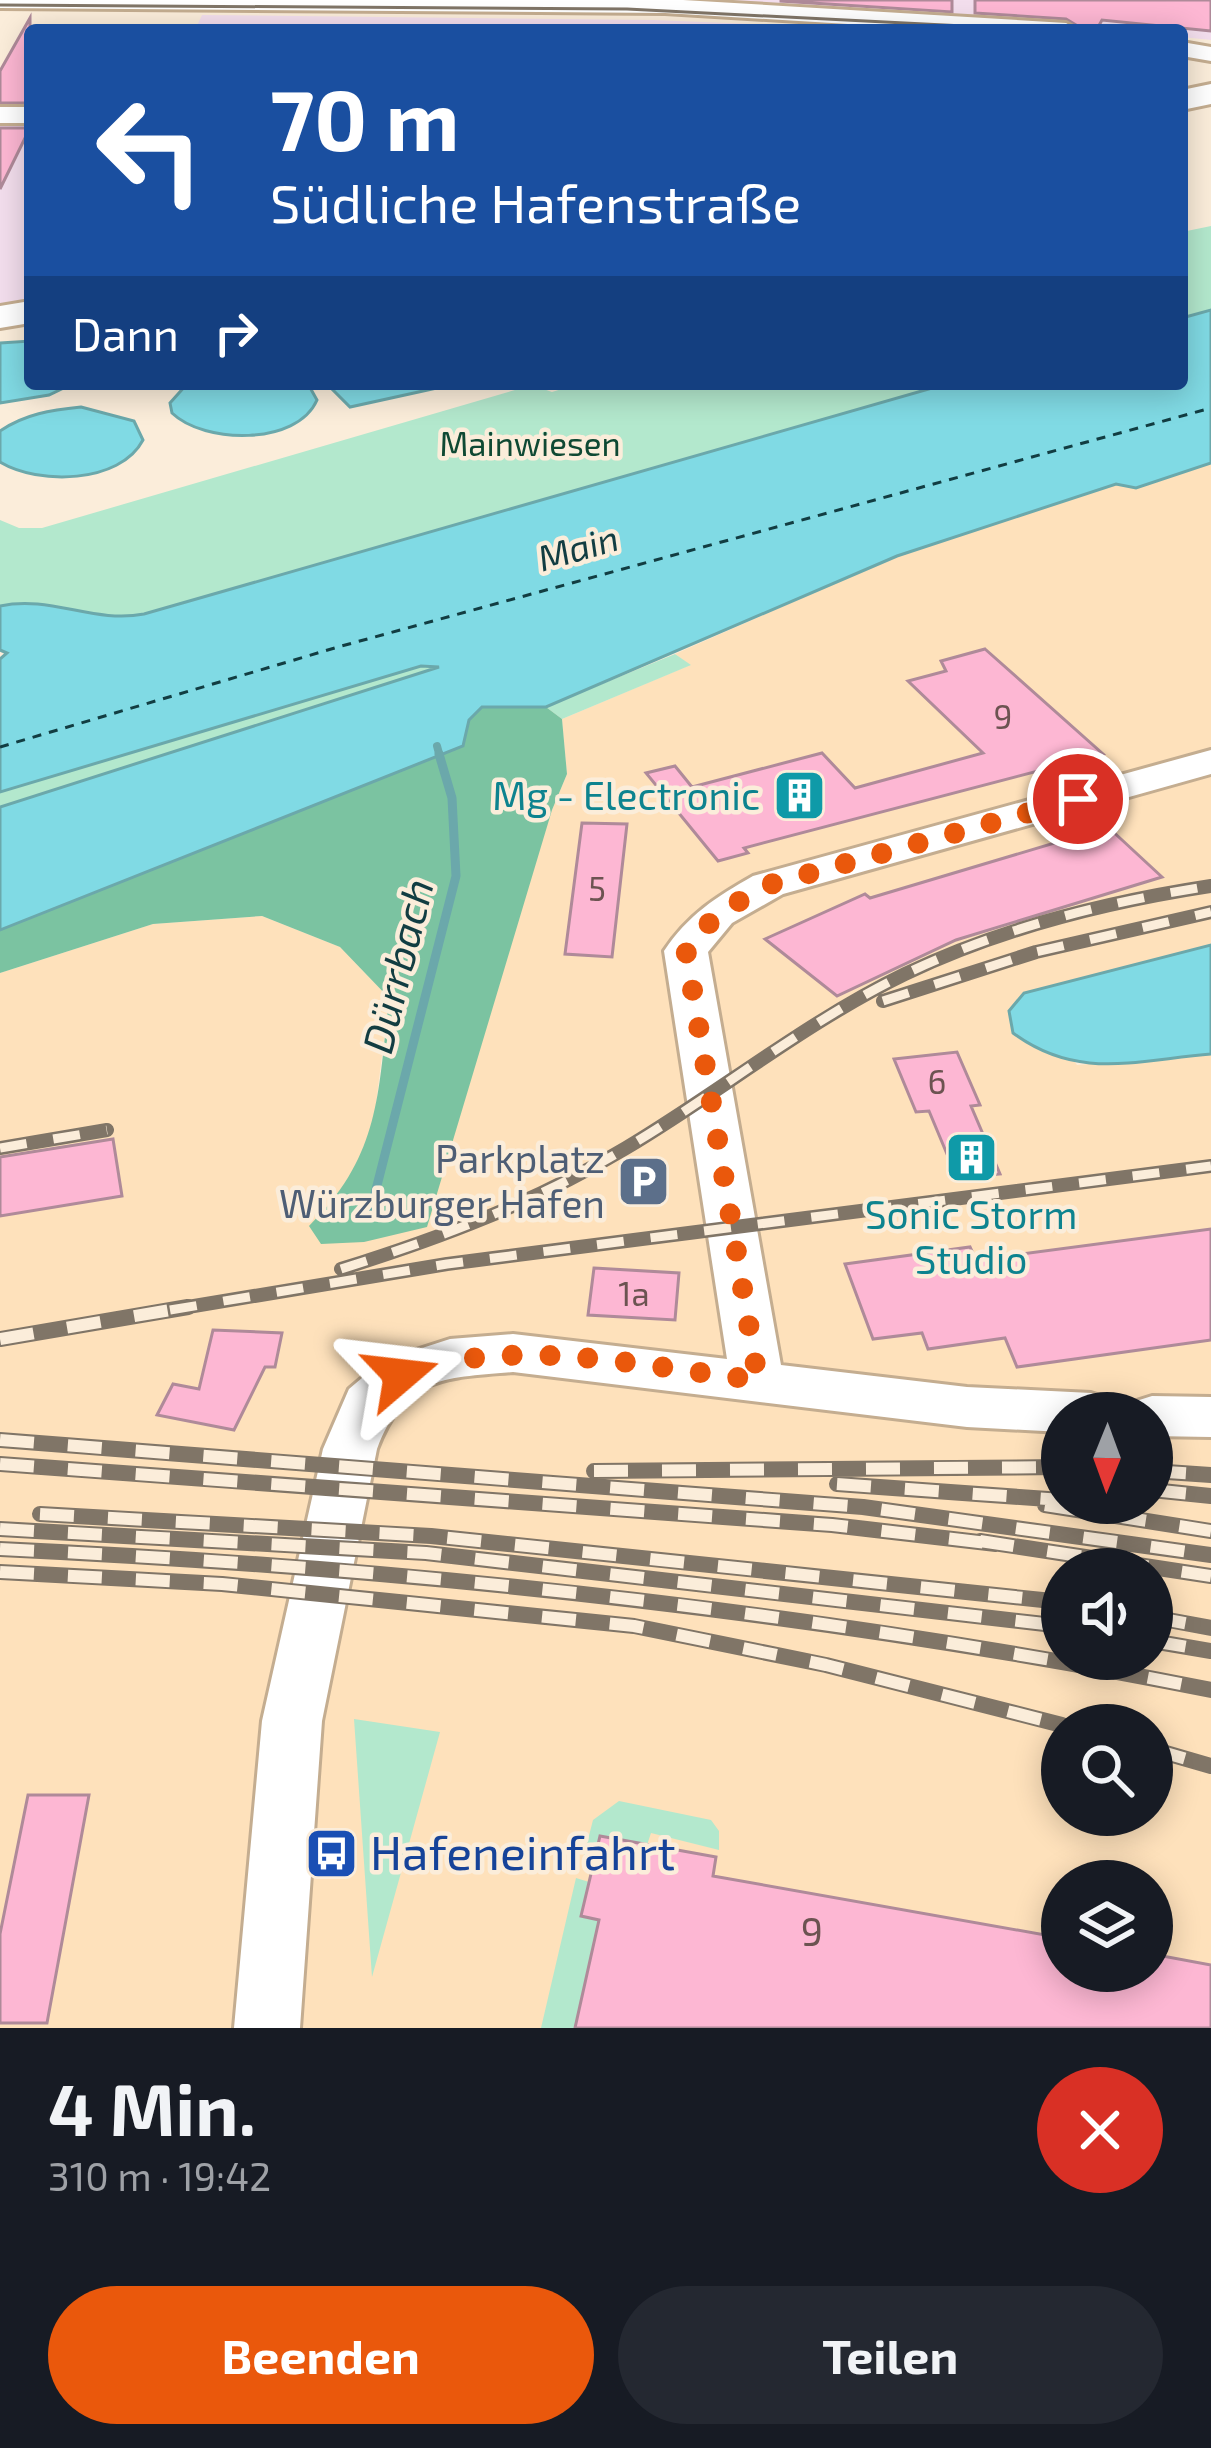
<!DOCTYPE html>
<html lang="de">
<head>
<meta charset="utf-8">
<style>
	:root { --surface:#171b24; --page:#242831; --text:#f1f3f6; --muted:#9ea1a6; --accent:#ea580c }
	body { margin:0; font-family:"Exo 2",sans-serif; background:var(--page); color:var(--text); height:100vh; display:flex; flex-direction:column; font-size:45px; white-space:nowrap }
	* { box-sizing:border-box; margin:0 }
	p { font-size:39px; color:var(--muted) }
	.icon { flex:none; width:66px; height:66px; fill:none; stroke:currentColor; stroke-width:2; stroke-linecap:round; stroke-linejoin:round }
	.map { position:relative; height:2028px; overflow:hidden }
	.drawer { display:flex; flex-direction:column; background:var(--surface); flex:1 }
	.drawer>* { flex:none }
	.banner { position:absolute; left:24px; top:24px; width:1164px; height:366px; border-radius:12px; box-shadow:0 6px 30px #0003; background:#1a4fa0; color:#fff; overflow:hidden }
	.needle { width:78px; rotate:181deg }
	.tools { position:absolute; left:1041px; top:1392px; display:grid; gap:24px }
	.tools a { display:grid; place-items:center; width:132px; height:132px; border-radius:50%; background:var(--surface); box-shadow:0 6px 30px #0003; font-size:60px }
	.pin { position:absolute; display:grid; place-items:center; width:102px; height:102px; color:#fff; margin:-51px; border:6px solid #fff; border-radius:50%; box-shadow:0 3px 12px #0007 }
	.me { position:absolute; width:132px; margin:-66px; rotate:73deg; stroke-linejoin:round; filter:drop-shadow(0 0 9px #0008) }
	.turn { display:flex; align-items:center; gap:42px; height:252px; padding:0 48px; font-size:54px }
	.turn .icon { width:156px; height:156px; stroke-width:2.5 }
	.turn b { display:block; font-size:84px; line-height:102px }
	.then { display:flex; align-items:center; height:114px; padding:0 48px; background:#0003; gap:24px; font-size:45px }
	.round { display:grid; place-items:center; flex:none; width:126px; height:126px; border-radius:63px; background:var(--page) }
	.headline { display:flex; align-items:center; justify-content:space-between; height:204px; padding:0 48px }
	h1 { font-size:72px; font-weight:700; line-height:90px }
	.action { display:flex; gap:24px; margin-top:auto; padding:24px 48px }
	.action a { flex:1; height:138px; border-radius:72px; background:var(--accent); color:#fff; font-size:48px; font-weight:700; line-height:138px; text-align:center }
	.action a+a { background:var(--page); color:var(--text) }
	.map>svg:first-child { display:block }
	.commercial { fill:#f3deed }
	.built { fill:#fee1bb; fill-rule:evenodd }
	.green { fill:#b3e8cd }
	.forest { fill:#7bc3a1 }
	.water { fill:#80dae4; stroke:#6ba8ab; stroke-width:3 }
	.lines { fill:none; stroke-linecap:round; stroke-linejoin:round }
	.stream-far1 { stroke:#6ba8ab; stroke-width:8 }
	.stream { stroke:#6ba8ab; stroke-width:9 }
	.ferry { stroke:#123d42; stroke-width:3; stroke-dasharray:9 8; stroke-linecap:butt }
	.building { fill:#fdb7d3; stroke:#af8a99; stroke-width:3 }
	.minor-casing { stroke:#c4ad90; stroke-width:6 }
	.major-casing { stroke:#c4ad90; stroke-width:6 }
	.minor { fill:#fff; fill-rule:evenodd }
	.major { fill:#fff; fill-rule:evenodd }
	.tram { stroke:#807567; stroke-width:3 }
	.rail-far1-casing { stroke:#807567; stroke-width:14 }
	.rail-casing { stroke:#807567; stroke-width:16 }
	.rail-far1 { stroke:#fbedda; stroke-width:9; stroke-dasharray:27; stroke-linecap:butt }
	.rail { stroke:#fbedda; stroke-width:12; stroke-dasharray:34; stroke-linecap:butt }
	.route { stroke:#ea580c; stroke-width:21; stroke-dasharray:0 37.8 }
	.labels { text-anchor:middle; stroke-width:9; stroke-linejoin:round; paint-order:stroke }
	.far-park-label { font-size:33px; fill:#0f4933; stroke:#fbedda }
	.number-label { font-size:33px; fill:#6c5351 }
	.far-water-label { font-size:36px; font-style:italic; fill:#123d42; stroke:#fbedda }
	.culture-label { font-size:39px; fill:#0d838f; stroke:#fbedda; text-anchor:end }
	.service-label { font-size:39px; fill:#4e5e75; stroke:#fbedda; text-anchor:end }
	.near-number-label { font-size:39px; fill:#6c5351 }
	.water-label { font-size:42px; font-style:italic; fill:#123d42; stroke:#fbedda }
	.near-transit-label { font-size:48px; fill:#164399; stroke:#fbedda; text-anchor:start }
</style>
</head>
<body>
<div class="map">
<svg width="1211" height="2028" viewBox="0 0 1211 2028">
	<rect width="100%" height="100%" fill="#fbedda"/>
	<path class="commercial" d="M570,0h641v40l-29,-3v-7h-74z
		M202,15l451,5 242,10h-700z
		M0,121h30v186l-30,6z"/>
	<path class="built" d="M1211,463v482l-187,48 53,72 134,-11v974h-1211v-1055l153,-49 109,-8 78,31 49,51 -16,131 -51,115 230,-434 15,-36 -5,-55 128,-54 -15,-11 222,-98 220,-72 19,4zM1062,1413h90v90h-90zM1062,1569h90v90h-90zM1062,1725h90v90h-90zM1062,1881h90v90h-90z"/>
	<path class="green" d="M1211,226v84l-29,8v-86z
		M578,384h368l-802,230c-50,10 -93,-19 -144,-8v-86l19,8h23l490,-143 20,7z
		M675,654l16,11 -129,54 -16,-12z
		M421,666h18l-8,7 -431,134v-15z
		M354,1719l86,13 -68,245z
		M619,1801l92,19 8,11v19l-68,-17 -4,12 -47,-8 -7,27 -11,-1 11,-43z
		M576,1878l13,4 10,38 -24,108h-34z"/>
	<path class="forest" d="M482,707h64l16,12 5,55 -15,36 -125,417 -63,15 -43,2 -12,-18c72,-71 69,-133 80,-228l-49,-51 -78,-31 -109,8 -153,49v-43l462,-184 7,-26z"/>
	<path class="water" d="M1211,310v153l-75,25 -20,-4 -219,72 -351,151h-64l-13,13 -6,26 -463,184v-123l439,-140 -18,-1 -421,126v-133l7,-6 -7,-3v-44c51,-11 94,18 144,8l802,-230h236v-66z
		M30,341v43h42l-23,11 -49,8v-60z
		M187,384h121l9,16c-20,46 -113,44 -145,13l-2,-10z
		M327,384h128l-105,23z
		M81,407l53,14 9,19c-23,44 -105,45 -143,22v-31c25,-17 51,-21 81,-24z
		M1211,945v109c-75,6 -133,27 -198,-21l-4,-22 15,-18z"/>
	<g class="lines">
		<path class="stream-far1" d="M437,746l3,11"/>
		<path class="stream" d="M370,1213l86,-337 -4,-78 -13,-44"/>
		<path class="ferry" d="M0,747l338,-100 873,-239"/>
	</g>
	<path class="building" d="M781,0h171v12l-171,-11z
		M975,0h236v31l-109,-11 -5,9 -16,-1 -15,-9 -91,-6z
		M30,18v85h-30v-32z
		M0,128h30l-30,61z
		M985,649l118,105 -359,94 4,5 -30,8 -72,-88 29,-7 17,21 130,-34 33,35 128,-35 -75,-72 38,-10 -5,-10z
		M582,823l45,1 -15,133 -47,-3z
		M1108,827l54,50 -206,63 -119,56 -72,-57 100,-45 5,4z
		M957,1052l23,53 -9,1 29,68 -43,4 -28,-67 -13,1 -22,-53z
		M113,1139l9,57 -122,20v-59z
		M1211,1229v111l-194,27 -12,-29 -77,11 -6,-16 -49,6 -28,-75 125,-17 6,13z
		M594,1268l85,5 -4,47 -87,-5z
		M213,1330l69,3 -7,34h-10l-31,63 -77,-15 16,-31 26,5z
		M28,1795h61l-42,228h-47v-89z
		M600,1836l116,21 -3,19 349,62v33h90v-17l59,11v63h-636l24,-108 -18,-4z"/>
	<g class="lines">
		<defs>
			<path id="minor" d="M0,0h683l383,23 12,7h-132l-281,-17 -665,-5z
				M1182,42l29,5v14l-29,-5z
				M0,107h30v16h-30z
				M1211,750v24l-428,120 -51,29 -24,29 73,413 186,22 124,6 19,6 8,14h-56v19l-95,-5 -454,-55c-70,6 -108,4 -136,77l-55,272 -22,307h-66l28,-307 61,-272 26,-60 33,-28 68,-22 63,-5 214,25 -63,-408c24,-36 52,-54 89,-75z
				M1152,1396l59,1v40l-59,-1v-23h-25l6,-11z"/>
			<path id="major" d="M1211,84v20l-29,6v-20z
				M30,301v22l-30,5v-22z"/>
		</defs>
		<use href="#minor" class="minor-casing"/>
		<use href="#major" class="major-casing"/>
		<use href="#minor" class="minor"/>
		<use href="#major" class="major"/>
		<path class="tram" d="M0,5l627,4 418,21"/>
		<defs>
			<path id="rail-far1" d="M883,1001l153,-49 175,-40
				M0,1148l107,-18
				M341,1269c99,-31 195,-67 285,-121 94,-56 180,-126 279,-174 96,-46 201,-72 306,-88
				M170,1310l277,-46 764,-98"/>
			<path id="rail" d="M0,1339l188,-32
				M0,1440l863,67 348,48
				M0,1464l832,61 164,19
				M594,1471l468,-4
				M1152,1471l59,4
				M837,1484l225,16
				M1152,1490l59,6
				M1045,1505l166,26
				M40,1514l391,22 631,66
				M0,1529l426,24 636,73
				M980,1541l231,35
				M0,1549c408,19 810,61 1211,141
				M0,1572l222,12 412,42 192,39 236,60
				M1152,1617l59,11
				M1152,1641l59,10
				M1152,1749l59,17"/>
		</defs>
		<use href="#rail-far1" class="rail-far1-casing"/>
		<use href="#rail" class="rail-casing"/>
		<use href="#rail-far1" class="rail-far1"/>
		<use href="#rail" class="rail"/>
	</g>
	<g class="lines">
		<path class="route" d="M401,1375c113,-41 240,-8 357,5l-72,-429 31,-37 51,-29 310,-86"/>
	</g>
	<defs>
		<symbol id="building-square" viewBox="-11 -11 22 22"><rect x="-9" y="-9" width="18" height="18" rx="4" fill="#0f9aa8" stroke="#fbedda"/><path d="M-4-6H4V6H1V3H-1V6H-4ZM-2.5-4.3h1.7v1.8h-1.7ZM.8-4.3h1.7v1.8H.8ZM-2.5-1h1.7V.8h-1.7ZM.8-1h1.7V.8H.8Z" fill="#fff"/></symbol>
		<symbol id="parking-square" viewBox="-11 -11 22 22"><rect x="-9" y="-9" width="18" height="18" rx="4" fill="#5c6f8a" stroke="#fbedda"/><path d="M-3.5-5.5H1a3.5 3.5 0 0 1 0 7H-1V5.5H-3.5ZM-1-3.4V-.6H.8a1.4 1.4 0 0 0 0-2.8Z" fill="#fff"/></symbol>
		<symbol id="bus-square" viewBox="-11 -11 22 22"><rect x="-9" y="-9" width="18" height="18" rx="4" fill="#1a4fb4" stroke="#fbedda"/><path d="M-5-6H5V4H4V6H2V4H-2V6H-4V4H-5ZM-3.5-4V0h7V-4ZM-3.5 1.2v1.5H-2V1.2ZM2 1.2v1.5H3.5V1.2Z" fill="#fff"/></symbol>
	</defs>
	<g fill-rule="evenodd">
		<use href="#building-square" x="770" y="766" width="59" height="59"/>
		<use href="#building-square" x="942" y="1128" width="59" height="59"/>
		<use href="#parking-square" x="614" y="1152" width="59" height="59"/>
		<use href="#bus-square" x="302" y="1824" width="59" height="59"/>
	</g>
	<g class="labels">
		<g class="far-park-label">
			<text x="530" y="456">Mainwiesen</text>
		</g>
		<g class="number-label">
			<text x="1003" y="729">9</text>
			<text x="597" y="901">5</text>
			<text x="937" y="1094">6</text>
			<text x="634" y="1306">1a</text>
		</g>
		<g class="far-water-label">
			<text transform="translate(578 548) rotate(-16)" y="13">Main</text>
		</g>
		<g class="culture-label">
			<text x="760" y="810">Mg - Electronic</text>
			<text x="971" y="1229" text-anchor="middle">Sonic Storm<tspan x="971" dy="45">Studio</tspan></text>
		</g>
		<g class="service-label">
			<text x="605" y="1173">Parkplatz<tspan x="605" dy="45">Würzburger Hafen</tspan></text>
		</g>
		<g class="near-number-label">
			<text x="812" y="1946">9</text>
		</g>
		<g class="water-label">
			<text transform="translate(398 966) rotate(-76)" y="15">Dürrbach</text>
		</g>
		<g class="near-transit-label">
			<text x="370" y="1870">Hafeneinfahrt</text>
		</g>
	</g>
</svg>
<div class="tools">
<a><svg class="needle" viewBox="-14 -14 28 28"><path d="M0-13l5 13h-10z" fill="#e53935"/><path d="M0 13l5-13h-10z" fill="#9ea1a6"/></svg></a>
<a><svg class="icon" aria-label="sound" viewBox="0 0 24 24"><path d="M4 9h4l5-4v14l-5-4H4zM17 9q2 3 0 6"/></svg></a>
<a><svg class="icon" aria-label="search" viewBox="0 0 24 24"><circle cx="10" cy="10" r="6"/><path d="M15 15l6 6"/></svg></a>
<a><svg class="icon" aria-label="layers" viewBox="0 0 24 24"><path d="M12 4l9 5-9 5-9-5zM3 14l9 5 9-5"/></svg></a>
</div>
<div class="pin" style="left:1078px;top:799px;background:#d93025"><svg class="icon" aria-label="arrive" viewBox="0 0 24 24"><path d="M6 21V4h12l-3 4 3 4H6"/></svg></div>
<svg class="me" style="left:401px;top:1375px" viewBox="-20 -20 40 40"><path d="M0-17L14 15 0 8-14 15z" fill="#ea580c" stroke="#fff" stroke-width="4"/></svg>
<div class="banner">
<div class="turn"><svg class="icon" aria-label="left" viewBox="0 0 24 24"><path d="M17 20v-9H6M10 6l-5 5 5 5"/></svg><div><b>70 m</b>Südliche Hafenstraße</div></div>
<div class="then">Dann<svg class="icon" aria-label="right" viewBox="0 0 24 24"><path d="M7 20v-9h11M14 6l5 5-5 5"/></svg></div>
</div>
</div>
<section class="drawer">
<div class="headline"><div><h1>4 Min.</h1><p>310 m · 19:42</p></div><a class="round" style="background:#d93025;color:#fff"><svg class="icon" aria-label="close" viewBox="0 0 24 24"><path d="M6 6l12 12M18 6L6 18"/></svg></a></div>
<div class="action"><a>Beenden</a><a>Teilen</a></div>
</section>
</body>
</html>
